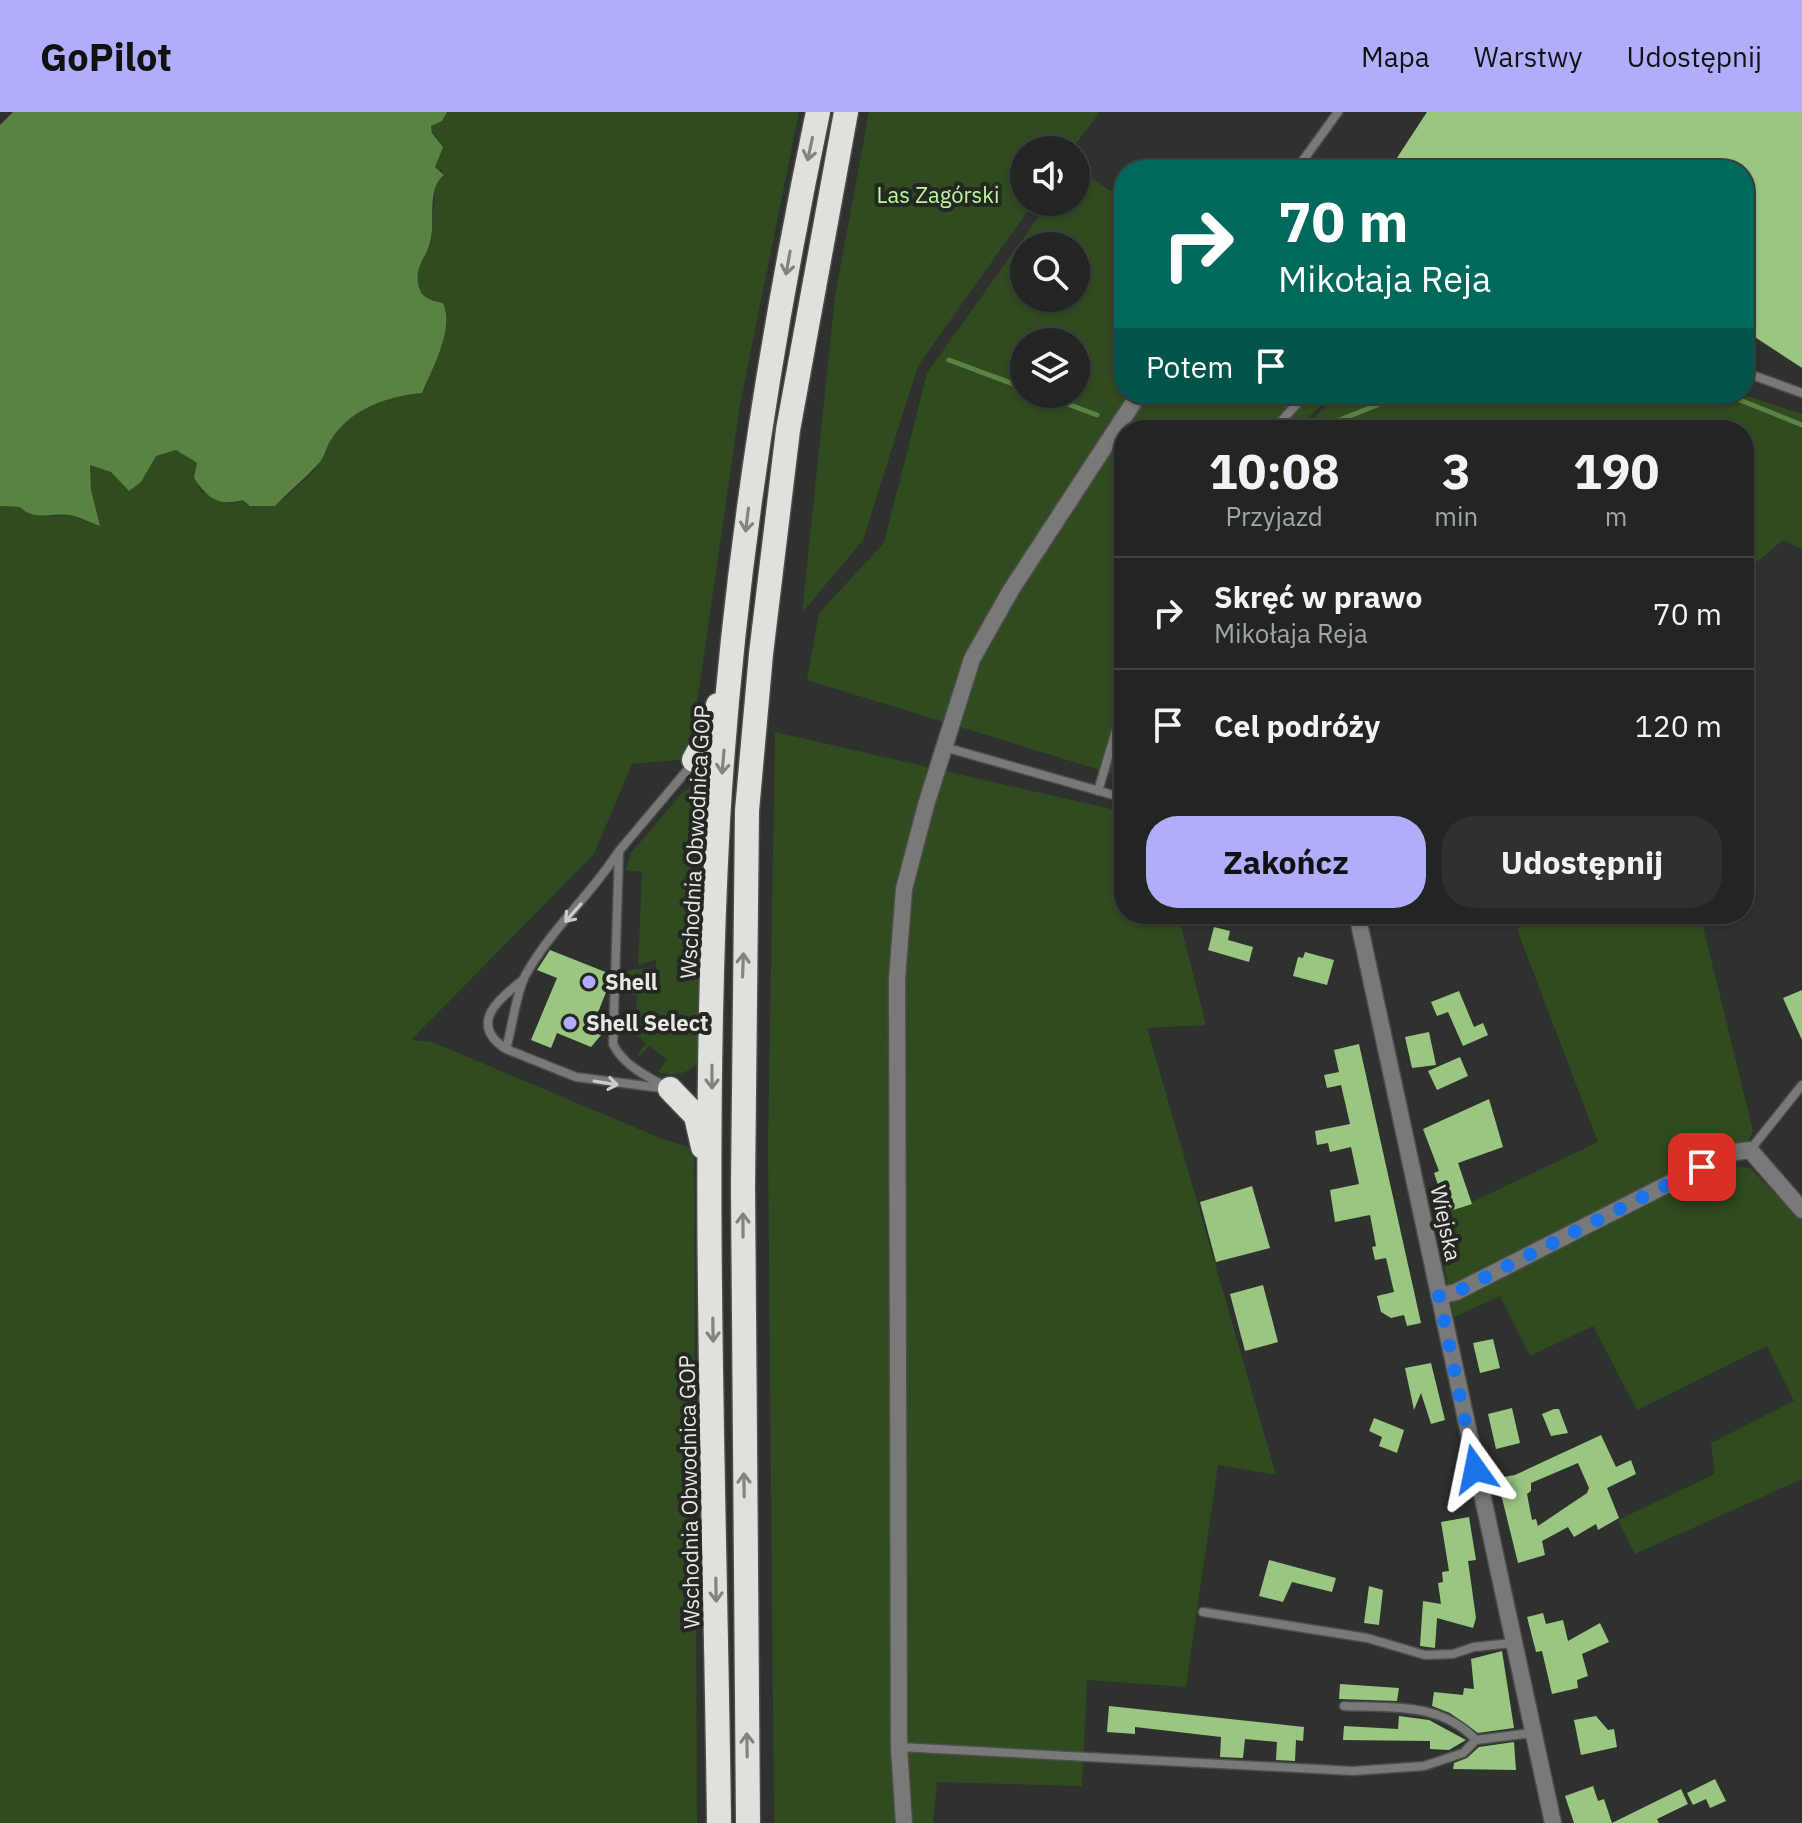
<!DOCTYPE html>
<html lang="pl">
<head>
<meta charset="utf-8">
<style>
	:root { --surface:#222522; --page:#2e312f; --text:#f1f3f6; --muted:#a2a5a5; --line:#3f4240; --accent:#b0aefa }
	body { margin:0; font-family:"IBM Plex Sans",sans-serif; background:var(--page); color:var(--text); height:100vh; display:flex; flex-direction:column; font-size:30px; white-space:nowrap }
	* { box-sizing:border-box; margin:0 }
	p { font-size:26px; color:var(--muted) }
	.icon { flex:none; width:44px; height:44px; fill:none; stroke:currentColor; stroke-width:2; stroke-linecap:round; stroke-linejoin:round }
	.map { position:relative; flex:1; overflow:hidden }
	.details { position:absolute; left:1114px; top:308px; width:640px; height:504px; display:flex; flex-direction:column; background:var(--surface); border-radius:32px; box-shadow:0 2px 6px #0004,0 0 0 2px var(--line) }
	.details>* { flex:none }
	.hud { position:absolute; left:1114px; top:48px; width:640px; height:244px; border-radius:32px; box-shadow:0 2px 6px #0004,0 0 0 2px var(--line); background:#00695c; color:#fff; overflow:hidden }
	.controls { position:absolute; left:1010px; top:24px; display:grid; gap:16px }
	.controls a { display:grid; place-items:center; width:80px; height:80px; border-radius:50%; background:var(--surface); box-shadow:0 2px 6px #0004,0 0 0 2px var(--line); font-size:40px }
	.pin { position:absolute; display:grid; place-items:center; width:68px; height:68px; color:#fff; margin:-34px; border-radius:16px; box-shadow:0 4px 12px #0006 }
	.me { position:absolute; width:88px; margin:-44px; rotate:348deg; stroke-linejoin:round; filter:drop-shadow(0 0 6px #0008) }
	.turn { display:flex; align-items:center; gap:28px; height:168px; padding:0 32px; font-size:36px }
	.turn .icon { width:104px; height:104px; stroke-width:2.5 }
	.turn b { display:block; font-size:56px; line-height:68px }
	.then { display:flex; align-items:center; height:76px; padding:0 32px; background:#0003; gap:16px; font-size:30px }
	.eta { display:flex; justify-content:space-evenly; align-items:center; height:136px; text-align:center }
	.eta b { font-size:48px; font-weight:800; line-height:56px }
	.cta { display:flex; gap:16px; margin-top:auto; padding:16px 32px }
	.cta a { flex:1; height:92px; border-radius:32px; background:var(--accent); color:#111; font-size:32px; font-weight:800; line-height:92px; text-align:center }
	.cta a+a { background:var(--page); color:var(--text) }
	ul { padding:0; list-style:none }
	li { display:flex; align-items:center; gap:24px; height:112px; padding:0 32px; border-top:2px solid var(--line) }
	li div { flex:1 }
	li b { display:block; font-size:30px }
	li em { font-style:normal }
	header { display:flex; align-items:center; gap:48px; box-sizing:border-box; height:112px; padding:0 40px; background:var(--accent); color:#111 }
	header strong { font-size:38px }
	nav { display:flex; gap:44px; margin-inline-start:auto; font-size:28px }
	.map>svg:first-child { display:block }
	.green { fill:#304b20; fill-rule:evenodd }
	.water { fill:#5a8242 }
	.lines { fill:none; stroke-linecap:round; stroke-linejoin:round }
	.stream { stroke:#5a8242; stroke-width:5 }
	.building { fill:#9ac682; fill-rule:evenodd }
	.lane-casing { stroke:#4c4e4b; stroke-width:11 }
	.street-casing { stroke:#4c4e4b; stroke-width:19 }
	.highway-casing { stroke:#4c4e4b; stroke-width:27 }
	.lane { stroke:#797a78; stroke-width:8 }
	.street { stroke:#797a78; stroke-width:16 }
	.highway { stroke:#dee1dc; stroke-width:24 }
	.oneway { stroke:#828480 }
	.oneway2 { stroke:#ccccca }
	.route { stroke:#1a73e8; stroke-width:14; stroke-dasharray:0 25.2 }
	.poi-dot { fill:#b0aefa; stroke:#252723; stroke-width:3 }
	.labels { text-anchor:middle; stroke-width:8; stroke-linejoin:round; paint-order:stroke }
	.park-label { font-size:22px; fill:#bcf79c; stroke:#252723 }
	.street-label { font-size:22px; fill:#e7e8e6; stroke:#252723 }
	.poi-label { font-size:22px; font-weight:bold; fill:#e7e8e6; stroke:#252723; text-anchor:start }
</style>
</head>
<body>
<header>
<strong>GoPilot</strong>
<nav><a>Mapa</a><a>Warstwy</a><a>Udostępnij</a></nav>
</header>
<div class="map">
<svg width="1802" height="1711" viewBox="0 0 1802 1711">
	<rect width="100%" height="100%" fill="#2e312d"/>
	<path class="green" d="M447,0h352l-59,293 -51,354 -57,5 -38,90 -183,186 21,2 228,96 34,11 3,674h-697v-1317l21,1 23,9 25,-1 31,11 -9,-36 -1,-25 21,7 12,9 25,-14 8,-12 20,-5 21,13 -3,15 8,14 29,12 12,-4 32,6c15,-14 38,-31 48,-48 4,-6 4,-13 8,-18 19,-31 57,-44 91,-47 10,-25 33,-65 21,-90l-17,-5 -6,-7 -4,-19 15,-29 4,-57 7,-15 -7,-4 5,-25 -8,-10 -1,-6z
		M869,0h231l-29,38h-47v52h10l-116,164 -55,174 -61,73 33,-317z
		M1076,56l48,32v194h208l-36,36h-172v321l-8,24 -309,-95 12,-67 65,-70 43,-170 122,-171h27zM1024,134h52v52h-52zM1024,230h52v52h-52z
		M1342,282h399l61,20v135l-19,-9 -39,33v-143h-446z
		M775,620l349,80v102h54l28,111 -59,3 129,447 -58,-10 -32,222 -99,-7 -5,106 -145,-4 -4,41h-159l-6,-676z
		M692,674l10,4 4,14 -9,259c-9,12 -26,13 -39,9l9,-12 -18,-14 -10,11 -2,-2 9,-12 -10,-8 1,-40 -16,-1v-12l8,1v-5l-7,1v-8l26,-3v5h8v-13l-18,5 4,-93 -16,-2 5,-17 51,-60z
		M1547,802h153l53,217 -17,35 14,2 52,53v258l-167,75 -17,-34 97,-46 -4,-31 83,-42 -27,-55 -130,64 -44,-84 -63,30 -30,-60 -46,21 -18,-98 162,-77 -81,-213z"/>
	<path class="water" d="M13,0h434l-5,9 -11,5 1,7 11,14 -8,20 9,8c-19,14 -7,51 -15,71 -6,16 -15,23 -10,41 3,12 13,13 24,16 12,25 -11,66 -21,90 -34,3 -72,16 -91,47 -5,7 -6,16 -11,22 -14,16 -31,29 -45,44h-25l-7,-6c-24,7 -36,-2 -49,-22l3,-15 -21,-13 -20,6 -15,26 -12,9 -18,-19 -21,-7 1,25 9,36c-9,-3 -20,-9 -30,-11 -18,-3 -35,7 -50,-8l-20,-1v-381z"/>
	<g class="lines">
		<path class="stream" d="M949,248l75,28
			M1041,282l56,21
			M1725,282l77,31
			M1315,318l89,-36"/>
	</g>
	<path class="building" d="M1427,0h375v256l-58,-38v-160h-355z
		M1214,815l16,4 -2,9 25,7 -4,15 -41,-12z
		M550,838l58,23v14l-11,28 6,2 -1,17 -11,13 -34,-14 -6,15 -20,-8 26,-62 -20,-8z
		M1305,840l29,8 -7,25 -34,-9 5,-19 5,1z
		M1802,878v50l-19,-42z
		M1459,879l15,36 9,-4 5,12 -25,11 -15,-34 -11,4 -6,-14z
		M1429,920l7,33 -24,3 -7,-31z
		M1359,932l62,279 -14,3 -3,-11 -13,3 -10,-6 -4,-16 17,-4 -8,-34 -11,2 -3,-13 4,-1 -6,-31 -35,7 -5,-32 29,-6 -8,-37 -21,5 -2,-9 -11,2 -2,-14 35,-7 -9,-39 -14,3 -3,-13 15,-3 -5,-22z
		M1460,945l8,19 -31,14 -9,-19z
		M1489,987l14,48 -45,16 14,41 -25,8 -13,-39 5,-2 -16,-42z
		M1252,1074l18,62 -54,14 -16,-60z
		M1263,1173l15,57 -33,9 -15,-57z
		M1493,1227l7,29 -20,5 -7,-30z
		M1431,1251l14,57 -14,4 -10,-31 -7,17 -9,-42z
		M1512,1296l8,35 -24,6 -8,-35z
		M1554,1297h5l9,24 -17,3 -9,-22z
		M1374,1306l30,12 -7,23 -18,-7 3,-9 -13,-6z
		M1601,1323l15,32 15,-7 5,14 -29,14 12,30 -21,12 -2,-6 -22,13 -6,-10 -26,14 3,14 -27,8 -21,-85 18,-3zM1578,1351l11,25 -2,5 -49,33 -2,-7 -4,1 -5,-26 4,-3v-8z
		M1469,1405l7,43 -8,1 8,57 -3,10 -36,-10 -2,30 -15,-2 3,-45 18,3 -3,-21 5,-1 -1,-10 7,-1 -8,-49z
		M1269,1448l67,18 -4,14 -40,-10 -9,20 -24,-6z
		M1369,1474l14,4 -4,35 -15,-2z
		M1543,1501l3,11 17,-4 5,21 32,-18 9,19 -27,12 6,22 -11,4 1,8 -26,6 -10,-43 -6,1 -9,-35z
		M1502,1539l12,77 -36,5 -28,-20 -18,-7 2,-14 29,3 1,-7 10,1 -3,-30z
		M1340,1572l59,4 -2,13 -58,-2z
		M1109,1594l195,21 -1,14 -7,-1 -1,21 -19,-1 1,-18 -32,-3 -2,19 -23,-1 1,-20 -86,-10v7l-28,-2z
		M1399,1604l30,4 37,20 -17,10 -19,-1v-8l-87,-1 1,-14 54,3z
		M1596,1604l12,14 6,-1 3,18 -36,8 -7,-35z
		M1514,1630l2,28 -63,-1 1,-6 13,-5 12,-11z
		M1715,1667l11,22 -16,7 -4,-9 -13,6 -6,-12z
		M1593,1674l5,15 6,-2 8,24h-38l-9,-27z
		M1681,1677l7,15 -31,15 2,4h-47z"/>
	<g class="lines">
		<defs>
			<path id="lane" d="M1296,58l42,-58
				M1744,260l58,21
				M1273,318l33,-36
				M944,635l180,51
				M1098,679l26,-87
				M619,739c-28,44 -69,79 -94,125 -9,18 -13,52 -19,73l70,28 93,12
				M506,937c-38,-25 -8,-50 17,-69
				M666,975c-21,-12 -42,-21 -53,-43l6,-193 75,-89
				M1750,1038l52,-65
				M1203,1500l164,26 58,17 28,-1 21,-7 38,-4
				M1344,1594c48,2 96,-4 132,34
				M899,1635l454,24 71,-5 39,-13 13,-13 55,-7"/>
			<path id="street" d="M1357,802l196,909
				M1439,1184l17,-4 273,-139 21,-3 52,60
				M904,1711l-5,-76 -2,-768 7,-90 22,-84 46,-146 39,-69 128,-196"/>
			<path id="highway" d="M694,648l17,-31 7,-24
				M670,977l26,27 7,31
				M719,1711c-4,-333 -19,-669 -1,-1002 14,-239 51,-475 100,-709
				M748,1711l-5,-636 4,-376 14,-157 27,-224 58,-318"/>
		</defs>
		<use href="#lane" class="lane-casing"/>
		<use href="#street" class="street-casing"/>
		<use href="#highway" class="highway-casing"/>
		<use href="#lane" class="lane"/>
		<use href="#street" class="street"/>
		<use href="#highway" class="highway"/>
	</g>
	<defs><path id="oneway-shaft" d="M-6 0H5M1.5-3L5.5 0L1.5 3" fill="none" stroke-width="1.6" stroke-linecap="round" stroke-linejoin="round" transform="scale(2)"/></defs>
	<g class="oneway">
		<use href="#oneway-shaft" transform="translate(810 37) rotate(102)"/>
		<use href="#oneway-shaft" transform="translate(788 151) rotate(100)"/>
		<use href="#oneway-shaft" transform="translate(747 408) rotate(97)"/>
		<use href="#oneway-shaft" transform="translate(723 650) rotate(95)"/>
		<use href="#oneway-shaft" transform="translate(743 853) rotate(-88)"/>
		<use href="#oneway-shaft" transform="translate(712 965) rotate(90)"/>
		<use href="#oneway-shaft" transform="translate(743 1113) rotate(-90)"/>
		<use href="#oneway-shaft" transform="translate(713 1218) rotate(89)"/>
		<use href="#oneway-shaft" transform="translate(744 1373) rotate(-91)"/>
		<use href="#oneway-shaft" transform="translate(716 1478) rotate(89)"/>
		<use href="#oneway-shaft" transform="translate(747 1633) rotate(-91)"/>
	</g>
	<g class="oneway2">
		<use href="#oneway-shaft" transform="translate(573 801) rotate(131)"/>
		<use href="#oneway-shaft" transform="translate(606 971) rotate(9)"/>
	</g>
	<g class="lines">
		<path class="route" d="M1475,1357l-36,-173 17,-4 246,-125"/>
	</g>
	<g class="poi-dot">
		<circle cx="589" cy="870" r="8"/>
		<circle cx="570" cy="911" r="8"/>
	</g>
	<g class="labels">
		<g class="park-label">
			<text x="938" y="91">Las Zagórski</text>
		</g>
		<g class="street-label">
			<text transform="translate(695 730) rotate(-87)" y="8">Wschodnia Obwodnica GOP</text>
			<text transform="translate(1446 1111) rotate(78)" y="8">Wiejska</text>
			<text transform="translate(689 1380) rotate(-91)" y="8">Wschodnia Obwodnica GOP</text>
		</g>
		<g class="poi-label">
			<text x="605" y="878">Shell</text>
			<text x="586" y="919">Shell Select</text>
		</g>
	</g>
</svg>
<div class="controls">
<a><svg class="icon" aria-label="sound" viewBox="0 0 24 24"><path d="M4 9h4l5-4v14l-5-4H4zM17 9q2 3 0 6"/></svg></a>
<a><svg class="icon" aria-label="search" viewBox="0 0 24 24"><circle cx="10" cy="10" r="6"/><path d="M15 15l6 6"/></svg></a>
<a><svg class="icon" aria-label="layers" viewBox="0 0 24 24"><path d="M12 4l9 5-9 5-9-5zM3 14l9 5 9-5"/></svg></a>
</div>
<div class="pin" style="left:1702px;top:1055px;background:#d93025"><svg class="icon" aria-label="arrive" viewBox="0 0 24 24"><path d="M6 21V4h12l-3 4 3 4H6"/></svg></div>
<svg class="me" style="left:1475px;top:1357px" viewBox="-20 -20 40 40"><path d="M0-17L14 15 0 8-14 15z" fill="#1a73e8" stroke="#fff" stroke-width="4"/></svg>
<div class="hud">
<div class="turn"><svg class="icon" aria-label="right" viewBox="0 0 24 24"><path d="M7 20v-9h11M14 6l5 5-5 5"/></svg><div><b>70 m</b>Mikołaja Reja</div></div>
<div class="then">Potem<svg class="icon" aria-label="arrive" viewBox="0 0 24 24"><path d="M6 21V4h12l-3 4 3 4H6"/></svg></div>
</div>
<section class="details">
<div class="eta">
<div><b>10:08</b><p>Przyjazd</p></div>
<div><b>3</b><p>min</p></div>
<div><b>190</b><p>m</p></div>
</div>
<ul>
<li><svg class="icon" aria-label="right" viewBox="0 0 24 24"><path d="M7 20v-9h11M14 6l5 5-5 5"/></svg><div><b>Skręć w prawo</b><p>Mikołaja Reja</p></div><em>70 m</em></li>
<li><svg class="icon" aria-label="arrive" viewBox="0 0 24 24"><path d="M6 21V4h12l-3 4 3 4H6"/></svg><div><b>Cel podróży</b></div><em>120 m</em></li>
</ul>
<div class="cta"><a>Zakończ</a><a>Udostępnij</a></div>
</section>
</div>
</body>
</html>
